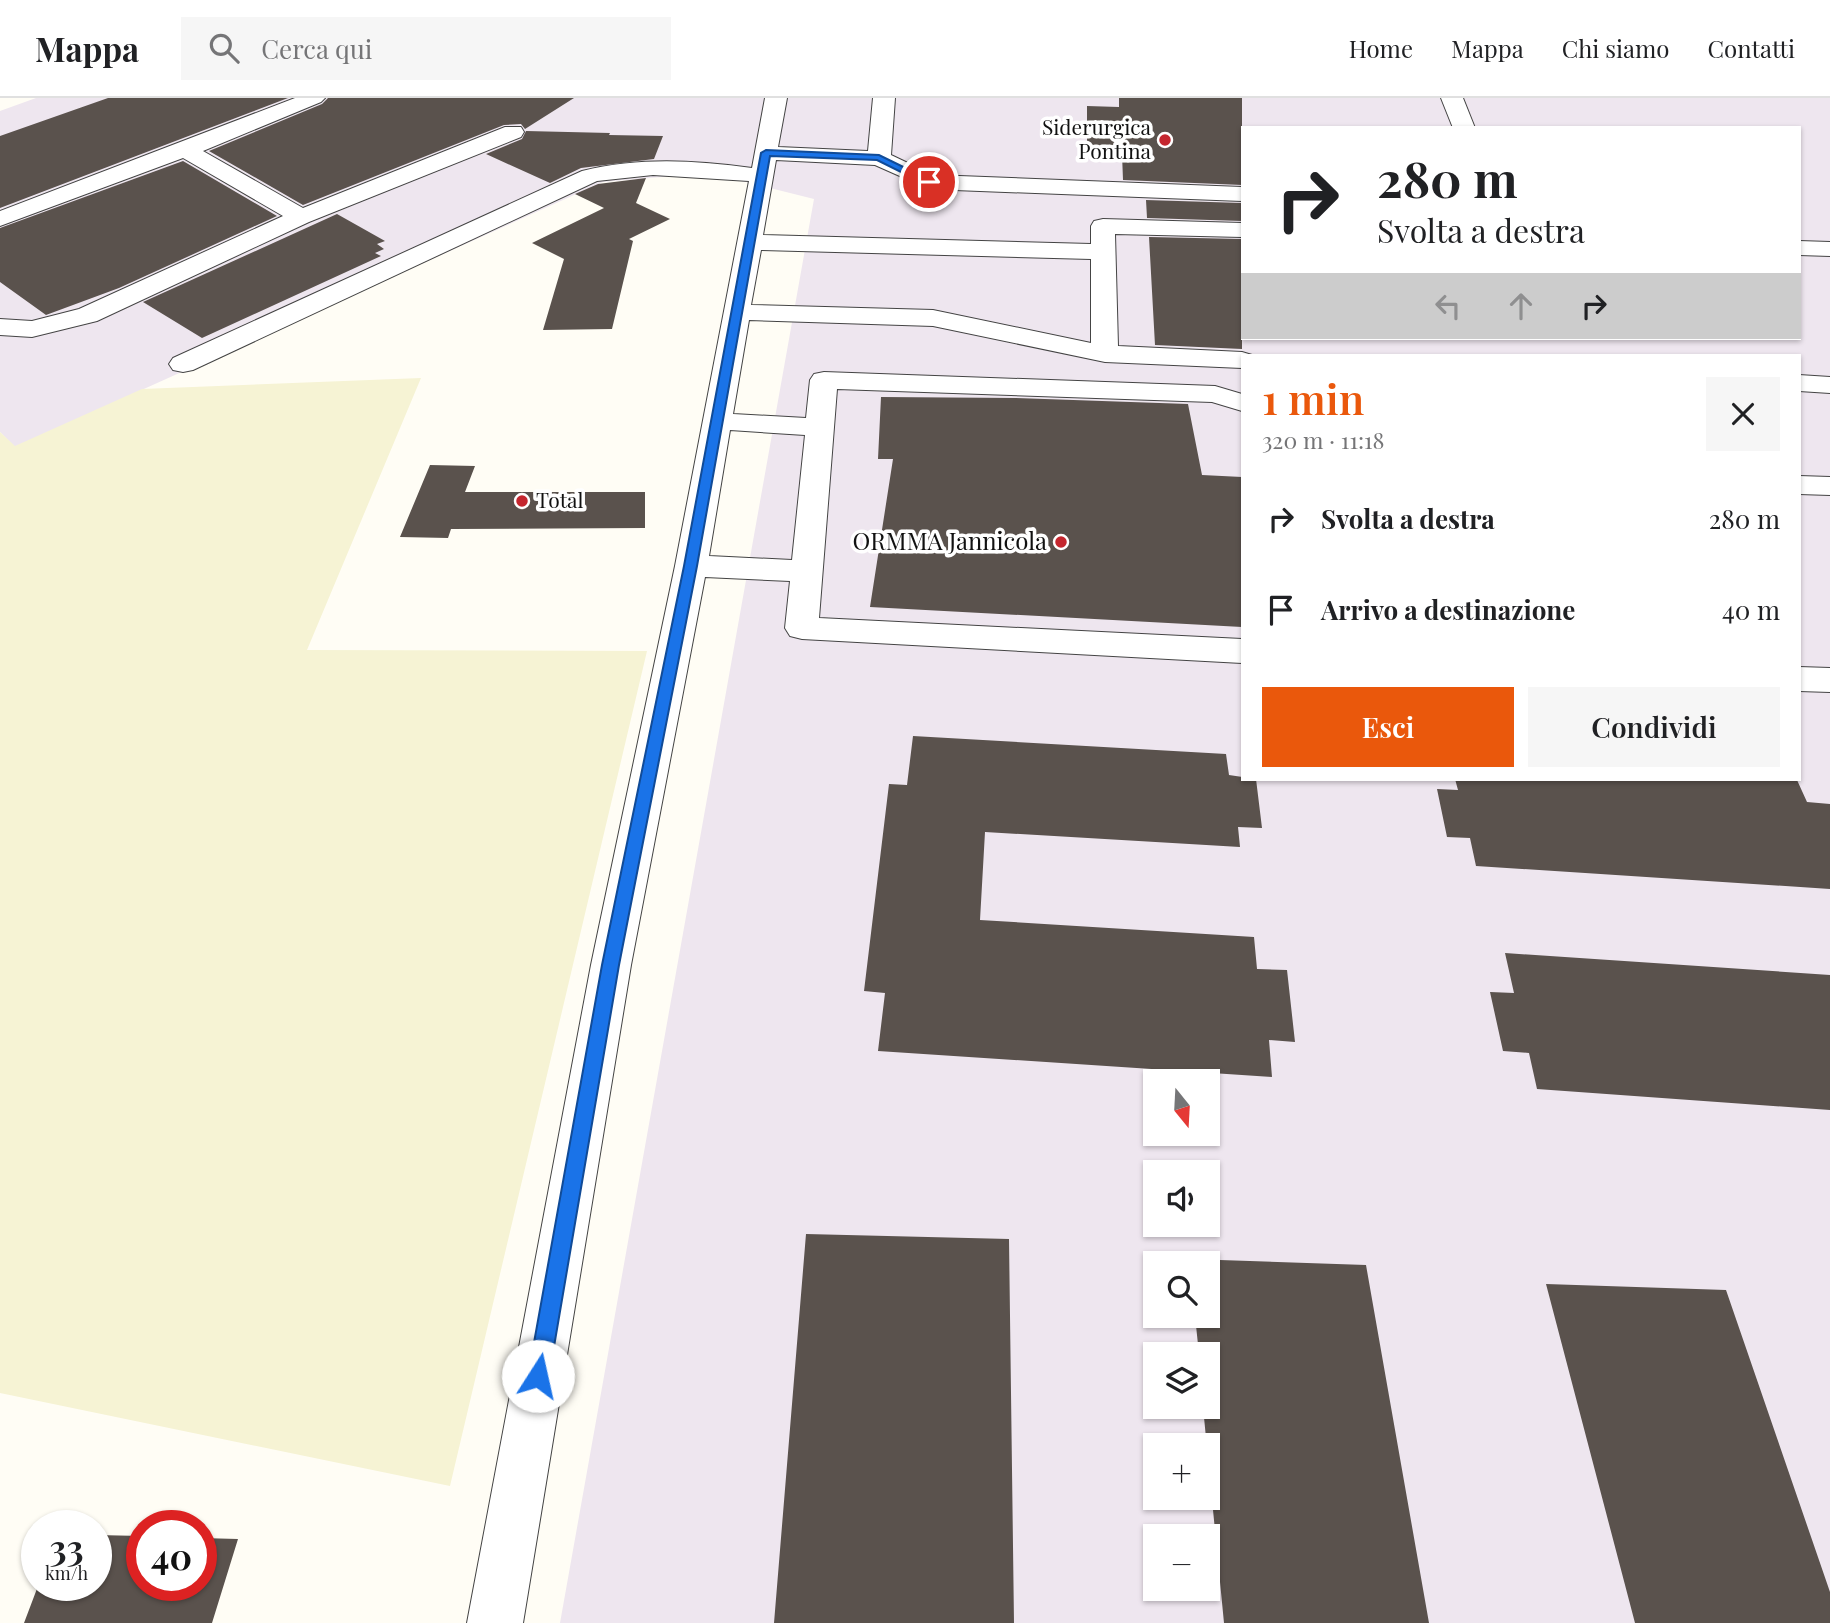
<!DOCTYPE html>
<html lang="it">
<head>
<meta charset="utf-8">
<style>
	:root { --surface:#fff; --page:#f6f6f6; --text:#202124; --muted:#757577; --line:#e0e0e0; --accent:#ea580c }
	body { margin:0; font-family:"Playfair Display",serif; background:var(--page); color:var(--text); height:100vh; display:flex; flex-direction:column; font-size:26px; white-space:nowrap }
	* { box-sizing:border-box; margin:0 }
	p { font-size:23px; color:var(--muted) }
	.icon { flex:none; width:38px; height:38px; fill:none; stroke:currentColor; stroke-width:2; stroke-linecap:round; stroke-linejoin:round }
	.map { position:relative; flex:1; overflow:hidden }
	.side { position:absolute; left:1241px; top:256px; width:560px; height:427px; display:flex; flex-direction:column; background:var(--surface); border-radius:0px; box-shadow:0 2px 5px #0004 }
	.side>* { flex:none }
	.hud { position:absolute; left:1241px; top:28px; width:560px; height:214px; border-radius:0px; box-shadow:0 2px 5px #0004; background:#fff; color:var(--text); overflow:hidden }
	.needle { width:46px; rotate:162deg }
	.buttons { position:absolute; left:1143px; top:971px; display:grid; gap:14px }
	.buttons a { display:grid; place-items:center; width:77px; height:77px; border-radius:0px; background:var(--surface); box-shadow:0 2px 5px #0004; font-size:35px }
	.speed { position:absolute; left:21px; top:1412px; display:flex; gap:14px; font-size:35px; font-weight:700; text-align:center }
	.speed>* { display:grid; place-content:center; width:91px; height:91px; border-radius:50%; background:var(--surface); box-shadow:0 2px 5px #0004; line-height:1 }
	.speed small { font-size:18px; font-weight:400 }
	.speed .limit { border:10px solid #d22; background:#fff; color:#111 }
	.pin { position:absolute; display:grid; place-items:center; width:60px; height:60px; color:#fff; margin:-30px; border:4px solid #fff; border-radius:50%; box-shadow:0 2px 7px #0007 }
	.me { position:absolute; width:77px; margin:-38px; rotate:10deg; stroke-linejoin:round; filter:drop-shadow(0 0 5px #0008) }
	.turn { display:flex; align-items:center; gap:24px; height:147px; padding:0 21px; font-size:32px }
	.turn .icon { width:91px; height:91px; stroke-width:2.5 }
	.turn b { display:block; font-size:49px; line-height:60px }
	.lanes { display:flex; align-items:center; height:66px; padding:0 21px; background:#0003; justify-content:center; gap:35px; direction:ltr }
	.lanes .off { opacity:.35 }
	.round { display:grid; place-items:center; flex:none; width:74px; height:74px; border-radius:0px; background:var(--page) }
	.head { display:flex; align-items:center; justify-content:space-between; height:119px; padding:0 21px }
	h1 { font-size:42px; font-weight:600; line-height:52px; color:var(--accent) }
	.button { display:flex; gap:14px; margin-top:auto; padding:14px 21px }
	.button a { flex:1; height:80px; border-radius:0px; background:var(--accent); color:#fff; font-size:28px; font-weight:600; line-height:80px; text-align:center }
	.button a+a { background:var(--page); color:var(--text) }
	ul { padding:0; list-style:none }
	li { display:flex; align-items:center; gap:21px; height:91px; padding:0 21px }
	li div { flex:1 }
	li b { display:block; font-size:26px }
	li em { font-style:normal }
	header { display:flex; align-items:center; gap:42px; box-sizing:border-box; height:98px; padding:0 35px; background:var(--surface); border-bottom:2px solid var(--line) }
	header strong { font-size:33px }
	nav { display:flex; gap:38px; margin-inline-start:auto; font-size:24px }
	.search { width:490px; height:63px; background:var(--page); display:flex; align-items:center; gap:18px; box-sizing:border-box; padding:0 24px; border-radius:0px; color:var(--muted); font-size:26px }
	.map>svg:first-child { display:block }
	.industrial { fill:#eee6ef; fill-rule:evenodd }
	.farmland { fill:#f6f3d4 }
	.building { fill:#5a524d }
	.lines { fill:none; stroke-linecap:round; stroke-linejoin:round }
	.minor-casing { stroke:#444; stroke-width:2 }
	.minor { fill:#fff; fill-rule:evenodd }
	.route { fill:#1a73e8; stroke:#114b97; stroke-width:2 }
	.poi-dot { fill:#c4262e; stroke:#fff; stroke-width:2.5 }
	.labels { text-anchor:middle; stroke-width:7; stroke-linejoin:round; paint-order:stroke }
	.far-poi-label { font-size:21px; fill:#111; stroke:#fff; text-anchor:end }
	.poi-label { font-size:24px; fill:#111; stroke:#fff; text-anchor:end }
</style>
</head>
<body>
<header>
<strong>Mappa</strong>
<div class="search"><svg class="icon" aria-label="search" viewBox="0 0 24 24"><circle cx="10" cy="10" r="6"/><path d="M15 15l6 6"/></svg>Cerca qui</div>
<nav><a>Home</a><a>Mappa</a><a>Chi siamo</a><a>Contatti</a></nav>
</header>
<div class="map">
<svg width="1830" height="1525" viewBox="0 0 1830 1525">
	<rect width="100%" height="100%" fill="#fffdf5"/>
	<path class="industrial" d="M36,0h1794v1525h-1270l254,-1424 -105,-26 -106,9 -588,265 -15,-15v-321zM1242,30h557v210h-557zM1242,257h557v424h-557zM1155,984h53v52h-53zM1155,1074h53v53h-53zM1155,1166h53v52h-53zM1155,1256h53v53h-53zM1155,1348h53v52h-53zM1155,1438h53v53h-53z"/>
	<path class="farmland" d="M421,280l-114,272 340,1 -197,835 -450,-93v-961l15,14 127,-57z"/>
	<path class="building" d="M108,0h180l-288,110v-72z
		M328,0h246l-49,31 -4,-5 -17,1 -201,80 -94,-54 113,-47z
		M1119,0h123v87l-119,-5 -1,-26 -35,-2v-46l32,1z
		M526,33l84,2 -1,2 54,1 -9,23 -73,9 -31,15 -64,-29 36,-15z
		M183,63l94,55 -158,72 -73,27 -46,-33v-54z
		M646,80l-10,25 34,16 -41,20 4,2 -21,88 -69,1 21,-71 -32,-16 72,-35 -29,-14 23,-10z
		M1146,102l96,3v18l-95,-3z
		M337,116l48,27 -8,3 7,5 -9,4 6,3 -179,82 -59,-36z
		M1149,139l93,2v110l-87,-4z
		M881,299l135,1 172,6 14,71 40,2v150l-372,-20 23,-148h-15z
		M430,367l45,1 -10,26h180v36l-194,1 -3,9 -48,-1z
		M913,638l313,18 3,21 27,4 6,49 -24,-1 2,20 -255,-15 -5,88 274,17 3,32 30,1 8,72 -26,-2 3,37 -394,-26 7,-58 -21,-2 25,-207 18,1z
		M1455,681l342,1 10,22 23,2v85l-354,-23 -6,-28 -23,-1 -10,-48 21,1z
		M1505,855l325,22v135l-293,-21 -8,-36 -26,-2 -13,-59 24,1z
		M806,1136l203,5 5,384h-240z
		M1190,1161l176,6 63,358h-205l-21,-216h5v-53h-9l-4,-38h13v-52h-18z
		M1546,1186l180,6 104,302v31h-195z
		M96,1437l46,1v50h59v-48l37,1 -26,84h-188l14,-37h58z"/>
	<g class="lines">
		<defs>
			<path id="minor" d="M295,0h30l-4,4 -118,49 100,57 202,-81h16l3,5 -3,5 -212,85 -212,99 -65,16 -32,-2v-16l32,2 47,-12 204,-93 -100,-58 -183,68v-15z
				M765,0h22l-9,49 90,4 5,-53h22l-4,57 42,20 309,12v14l-313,-12 -54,-24 -99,-5 -13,75 328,9v-18l3,-5 9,-2 139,4v14l-127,-3 3,112 124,6 10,3h-10v13l-137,-6 -172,-36 -184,-6 -16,94 73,4 4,-38 4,-6 10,-2 391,14 27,8v17l-30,-9 -375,-13 -18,229 423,21v24l-440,-24 -12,-3 -5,-8 5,-47 -85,-4 -74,388 -108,658h-56l124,-658 84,-399 74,-385 -96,-6 -56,6 -404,189 -10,2 -10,-2 -4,-6 4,-6 409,-187c56,-14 113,-11 170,-3zM761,152l330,9v84l-158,-33 -182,-5zM730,332l75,5 -13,125 -83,-4z
				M1441,0h22l12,30h-22z
				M1799,143l31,1v14l-31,-1z
				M1799,277l31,2v16l-31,-2z
				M1799,378l31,1v18l-31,-1z
				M1799,569l31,1v24l-31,-1z"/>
		</defs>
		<use href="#minor" class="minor-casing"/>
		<use href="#minor" class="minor"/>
	</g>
	<path class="route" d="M766,52l113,5 55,27 -9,2 -48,-24 -107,-4 -73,410 -78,399 -70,411 -3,8 -8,3 -7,-3 -3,-8 74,-411 82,-399 77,-413z"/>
	<g class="poi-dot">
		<circle cx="1165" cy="42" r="7"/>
		<circle cx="522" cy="403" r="7"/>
		<circle cx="1061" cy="444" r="7"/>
	</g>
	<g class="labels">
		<g class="far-poi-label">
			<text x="1151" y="37">Siderurgica<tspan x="1151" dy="24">Pontina</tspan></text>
			<text x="536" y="410" text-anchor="start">Total</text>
		</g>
		<g class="poi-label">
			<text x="1047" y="452">ORMMA Jannicola</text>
		</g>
	</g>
</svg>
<div class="buttons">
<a><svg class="needle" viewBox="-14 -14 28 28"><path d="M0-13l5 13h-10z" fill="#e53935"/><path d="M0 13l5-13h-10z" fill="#757577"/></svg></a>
<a><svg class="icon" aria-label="sound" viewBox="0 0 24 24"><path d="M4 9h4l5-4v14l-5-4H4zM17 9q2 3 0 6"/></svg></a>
<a><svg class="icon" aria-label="search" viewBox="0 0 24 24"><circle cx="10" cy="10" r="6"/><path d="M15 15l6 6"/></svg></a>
<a><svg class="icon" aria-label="layers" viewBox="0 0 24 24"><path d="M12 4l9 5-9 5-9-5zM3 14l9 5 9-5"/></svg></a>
<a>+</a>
<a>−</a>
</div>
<div class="speed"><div>33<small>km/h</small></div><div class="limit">40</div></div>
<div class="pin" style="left:929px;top:84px;background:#d93025"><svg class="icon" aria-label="arrive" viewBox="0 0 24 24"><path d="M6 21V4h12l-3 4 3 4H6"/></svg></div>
<svg class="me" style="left:538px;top:1278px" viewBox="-20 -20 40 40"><circle r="19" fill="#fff"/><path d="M0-13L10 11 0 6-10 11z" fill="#1a73e8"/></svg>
<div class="hud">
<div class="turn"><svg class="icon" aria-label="right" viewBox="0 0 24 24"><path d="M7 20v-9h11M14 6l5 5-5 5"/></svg><div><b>280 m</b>Svolta a destra</div></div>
<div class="lanes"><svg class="icon off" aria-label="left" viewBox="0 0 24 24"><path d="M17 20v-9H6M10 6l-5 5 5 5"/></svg><svg class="icon off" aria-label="ahead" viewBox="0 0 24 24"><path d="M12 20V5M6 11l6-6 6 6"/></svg><svg class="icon" aria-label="right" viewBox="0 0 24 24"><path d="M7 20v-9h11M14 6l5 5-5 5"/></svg></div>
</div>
<section class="side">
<div class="head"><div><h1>1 min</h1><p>320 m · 11:18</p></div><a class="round"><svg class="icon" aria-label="close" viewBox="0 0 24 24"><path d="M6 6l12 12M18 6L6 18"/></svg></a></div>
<ul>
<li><svg class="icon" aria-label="right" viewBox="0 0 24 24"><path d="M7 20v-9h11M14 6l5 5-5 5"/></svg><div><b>Svolta a destra</b></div><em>280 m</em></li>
<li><svg class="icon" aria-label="arrive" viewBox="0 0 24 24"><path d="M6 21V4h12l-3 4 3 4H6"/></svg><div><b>Arrivo a destinazione</b></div><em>40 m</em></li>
</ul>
<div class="button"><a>Esci</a><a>Condividi</a></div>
</section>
</div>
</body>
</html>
